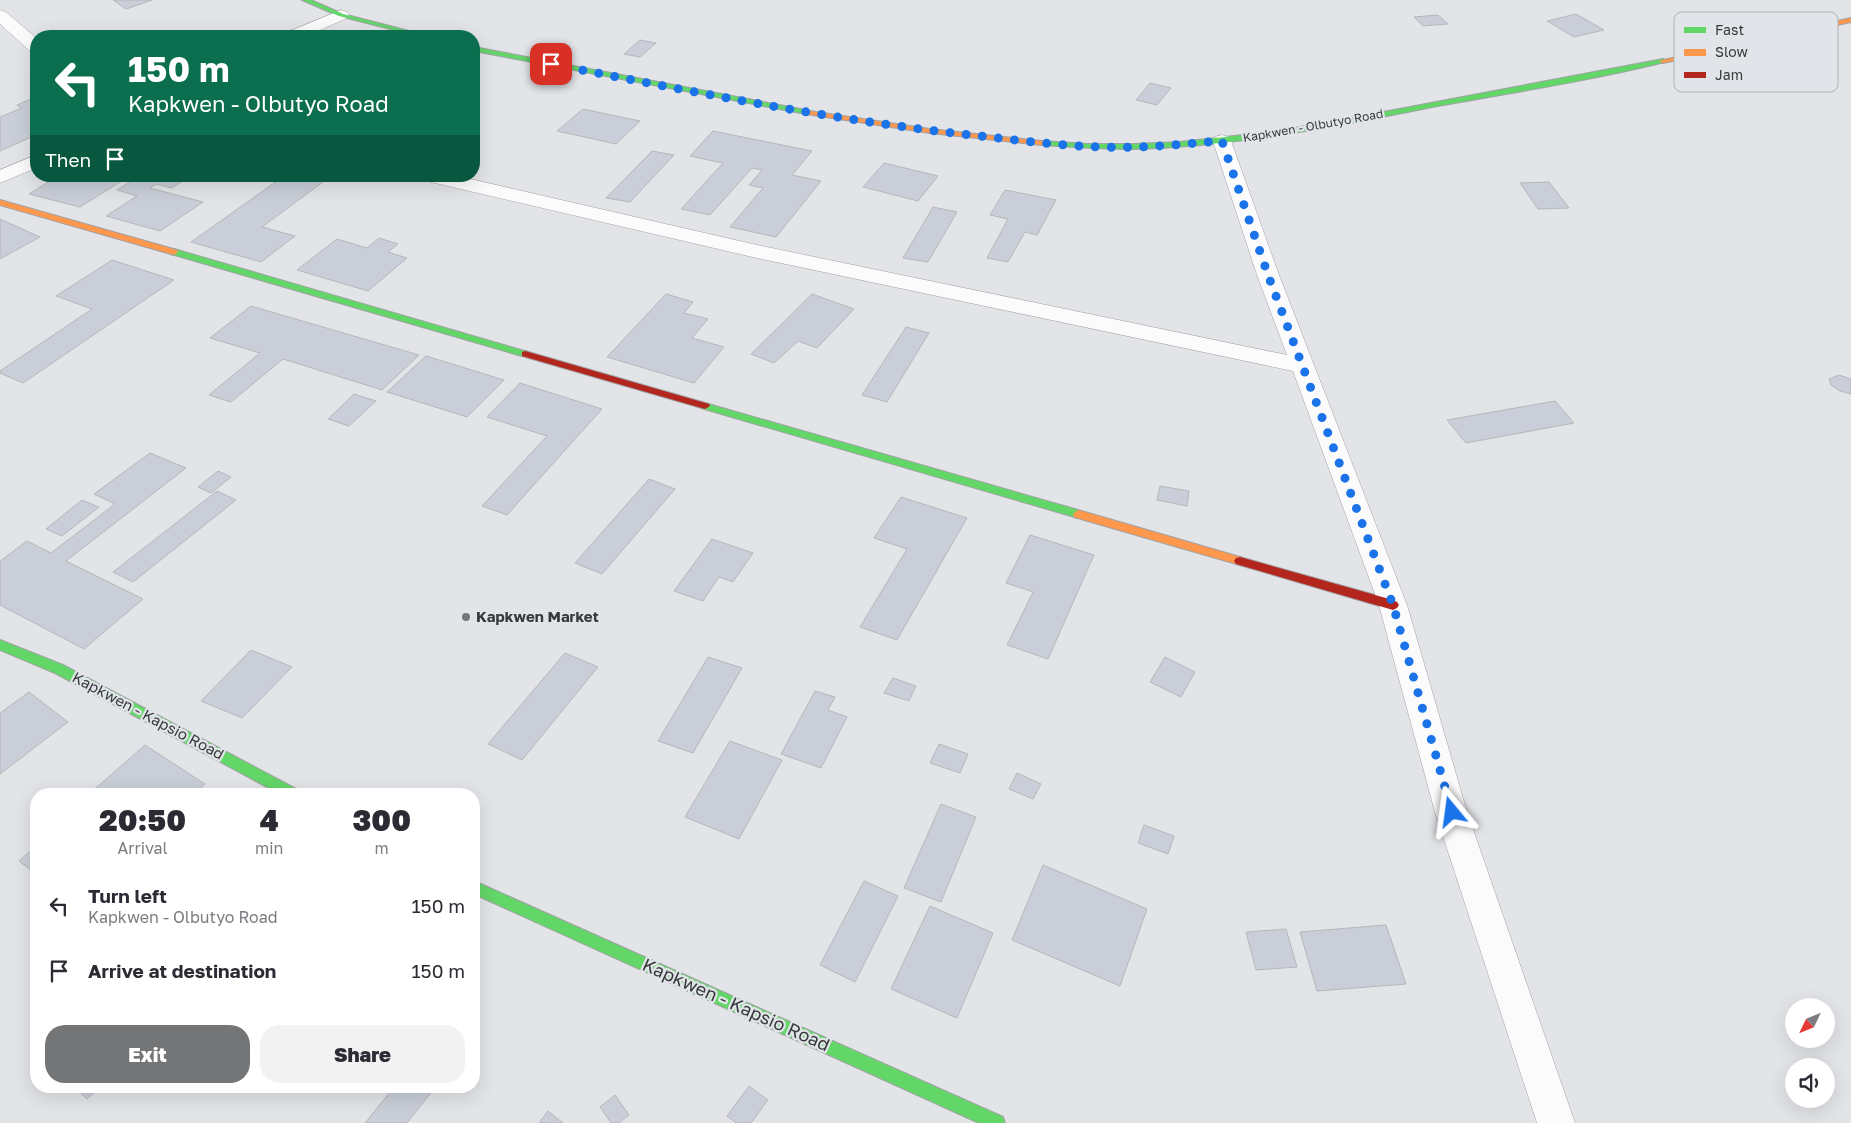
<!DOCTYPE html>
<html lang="en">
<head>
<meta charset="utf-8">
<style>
	:root { --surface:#fff; --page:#f2f2f3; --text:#2b2b33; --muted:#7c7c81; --accent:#747577 }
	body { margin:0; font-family:"Golos Text",sans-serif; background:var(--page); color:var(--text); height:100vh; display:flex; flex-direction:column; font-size:19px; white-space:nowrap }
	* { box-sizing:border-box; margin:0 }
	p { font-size:16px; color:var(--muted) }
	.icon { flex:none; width:28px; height:28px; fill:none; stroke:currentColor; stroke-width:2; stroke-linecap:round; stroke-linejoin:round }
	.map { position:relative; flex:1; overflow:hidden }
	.side { position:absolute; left:30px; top:788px; width:450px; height:305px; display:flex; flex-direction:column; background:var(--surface); border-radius:20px; box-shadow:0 5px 20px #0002 }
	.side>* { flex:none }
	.banner { position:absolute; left:30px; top:30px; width:450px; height:152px; border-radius:20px; box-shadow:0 5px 20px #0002; background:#0b6e4f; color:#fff; overflow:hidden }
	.needle { width:32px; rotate:227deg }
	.tools { position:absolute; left:1785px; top:998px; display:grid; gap:10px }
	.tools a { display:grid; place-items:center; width:50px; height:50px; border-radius:50%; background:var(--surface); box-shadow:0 5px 20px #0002; font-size:25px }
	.pin { position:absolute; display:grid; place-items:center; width:42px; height:42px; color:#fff; margin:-21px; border-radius:10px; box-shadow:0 2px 8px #0006 }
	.me { position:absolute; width:55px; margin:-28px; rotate:344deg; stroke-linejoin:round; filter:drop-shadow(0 0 4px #0008) }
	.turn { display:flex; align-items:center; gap:18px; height:105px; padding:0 15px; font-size:22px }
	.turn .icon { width:65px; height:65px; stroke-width:2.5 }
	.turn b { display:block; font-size:35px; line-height:42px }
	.then { display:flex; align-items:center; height:48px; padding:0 15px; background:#0003; gap:10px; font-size:19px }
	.eta { display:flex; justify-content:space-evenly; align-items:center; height:85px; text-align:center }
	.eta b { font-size:30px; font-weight:800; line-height:35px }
	.button { display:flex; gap:10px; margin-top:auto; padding:10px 15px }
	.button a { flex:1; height:58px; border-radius:20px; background:var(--accent); color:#fff; font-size:20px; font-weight:800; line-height:58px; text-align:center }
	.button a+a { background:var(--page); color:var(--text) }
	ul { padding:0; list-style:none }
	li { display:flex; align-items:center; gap:15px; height:65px; padding:0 15px }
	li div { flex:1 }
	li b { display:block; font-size:19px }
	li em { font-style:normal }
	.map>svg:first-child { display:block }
	.building { fill:#c9ced8; stroke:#b6b7b9 }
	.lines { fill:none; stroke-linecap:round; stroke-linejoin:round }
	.street-casing { stroke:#a1a3a5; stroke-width:1 }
	.fast-casing { stroke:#a1a3a5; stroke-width:2 }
	.slow-casing { stroke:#a1a3a5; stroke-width:2 }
	.jam-casing { stroke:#a1a3a5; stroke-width:2 }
	.street { fill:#fbfbfb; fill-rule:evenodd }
	.fast { fill:#63d668; fill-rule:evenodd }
	.slow { fill:#ff974d; fill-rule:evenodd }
	.jam { fill:#b3261e; fill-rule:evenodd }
	.route { stroke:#1a73e8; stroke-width:9; stroke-dasharray:0 16.2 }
	.poi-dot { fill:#747577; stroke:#e1e4e8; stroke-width:2 }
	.labels { text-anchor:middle; stroke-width:4.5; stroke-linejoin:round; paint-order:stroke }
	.far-street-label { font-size:12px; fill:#38393b; stroke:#e1e4e8 }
	.poi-label { font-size:15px; font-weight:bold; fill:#38393b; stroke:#e1e4e8; text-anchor:start }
	.street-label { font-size:15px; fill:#38393b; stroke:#e1e4e8 }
	.near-street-label { font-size:18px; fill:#38393b; stroke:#e1e4e8 }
	.key { fill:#e1e4e8; stroke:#aeb1b4; stroke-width:1 }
	.key-label { font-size:14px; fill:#38393b }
</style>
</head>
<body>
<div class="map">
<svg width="1851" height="1123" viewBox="0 0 1851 1123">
	<rect width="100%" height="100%" fill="#e2e4e7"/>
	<path class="building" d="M113,0h39l-26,9z
		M1576,14l28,16 -30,7 -27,-16z
		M1438,15l10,9 -25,2 -9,-9z
		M640,40l16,3 -16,14 -16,-3z
		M1150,83l21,5 -14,17 -21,-5z
		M36,97v38l-36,16v-34l22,-9 -5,-3z
		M583,109l57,12 -24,23 -59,-13z
		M713,131l99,20 -20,24 29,6 -45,56 -46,-10 33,-39 -14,-3 13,-15 -10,-2 -42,47 -29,-6 42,-46 -33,-7z
		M652,151l22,4 -44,47 -24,-4z
		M884,163l54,13 -20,25 -55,-14z
		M58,176h41l21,6 -40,25 -51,-13z
		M139,176h51l-18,12 -16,-4 -6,4 53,14 -43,29 -54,-15 31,-20 -20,-6z
		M284,176h47l-69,51 33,9 -34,26 -70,-20z
		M1549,182l20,26 -31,1 -18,-26z
		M1005,190l51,10 -19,35 -12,-3 -17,30 -21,-4 21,-39 -18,-4z
		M933,207l24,5 -29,50 -25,-4z
		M0,219l40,18 -40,22z
		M379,238l19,6 -10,8 19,6 -39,33 -71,-21 40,-31 30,9z
		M112,260l62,20 -151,103 -23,-10v-2l92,-62 -36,-13z
		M666,294l27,8 -9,11 24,6 -16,19 32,9 -30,36 -87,-26z
		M812,294l42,15 -37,39 -19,-7 -24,22 -23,-9z
		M251,306l168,49 -37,35 -99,-31 -52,43 -22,-7 51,-42 -50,-15z
		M906,327l23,6 -42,69 -25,-7z
		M426,356l78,24 -37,37 -80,-25z
		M1839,375l12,4v15l-11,-3 -9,-6 -2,-6z
		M520,383l82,26 -95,106 -25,-9 65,-70 -60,-19z
		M354,394l22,7 -27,25 -21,-7z
		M1555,401l19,22 -108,20 -19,-23z
		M150,453l36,15 -120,93 77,38 -59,50 -84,-44v-44l27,-20 24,12 64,-49 -21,-10z
		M218,471l13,6 -20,16 -13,-6z
		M649,479l26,10 -73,85 -27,-11z
		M1160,486l29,5 -2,15 -30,-6z
		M217,491l19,9 -103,82 -20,-10z
		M901,497l66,21 -70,122 -37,-13 47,-78 -33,-11z
		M82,500l17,7 -37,29 -16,-7z
		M1030,535l64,20 -46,104 -41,-14 26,-53 -27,-9z
		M712,539l41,14 -20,29 -14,-5 -16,24 -29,-10z
		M251,650l41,17 -50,51 -41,-17z
		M565,653l33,14 -76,93 -34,-16z
		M708,657l34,11 -49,85 -35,-12z
		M1165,657l30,15 -14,25 -31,-15z
		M893,678l23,8 -7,15 -25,-8z
		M815,691l20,6 -7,13 19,7 -26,51 -40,-14z
		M29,692l39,30 -68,52v-61z
		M730,741l52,19 -43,79 -54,-22z
		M939,744l29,10 -8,19 -30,-10z
		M145,745l60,39 -10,10h-106z
		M1017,773l24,11 -8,15 -24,-10z
		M941,804l35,13 -35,85 -37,-14z
		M1144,825l30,11 -6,18 -30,-11z
		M36,846v28l-17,-13z
		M1043,865l104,44 -27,77 -108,-46z
		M864,881l34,15 -43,86 -35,-17z
		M930,906l63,27 -36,85 -66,-29z
		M1386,925l20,59 -89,7 -17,-59z
		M1286,929l11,38 -41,3 -10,-38z
		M74,1086h27l-14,13z
		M395,1086h33l5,4 -26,33h-42z
		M749,1086l19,14 -17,23h-15l-9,-7z
		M615,1095l14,20 -10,8h-8l-11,-16z
		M548,1111l15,12h-24z"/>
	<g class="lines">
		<defs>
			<path id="street" d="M0,10l6,2 30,26v14l-6,-1 -30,-27z
				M341,10l6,2 2,3 -2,3 -40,18h-21l2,-4z
				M1222,135l7,2 2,4 48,134 128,330 60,207 108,311h-38l-102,-311 -56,-207 -86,-234 -536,-113 -326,-76 -7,-2 -3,-4h36l300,69 530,110 -30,-80 -44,-134 2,-4z
				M36,155v13l-36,15v-13z"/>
			<path id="fast" d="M302,0h9l32,14 85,22h-10l-79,-20z
				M474,47l332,63 4,2 -4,2 -332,-63z
				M1663,59l4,2 -2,1c-73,18 -148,30 -222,43 -102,20 -206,42 -310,44 -31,0 -61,-2 -91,-4l-4,-2 4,-2 46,3h46l45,-2 92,-10 91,-16z
				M174,249l354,103 2,2 -2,2h-6l-351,-102v-4z
				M705,403l373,107 5,4 -5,4 -377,-110 -1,-2 1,-2z
				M0,640l63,25 235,125 1,4h-19l-225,-121 -55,-23z
				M474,881l529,236 2,6h-26l-505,-229z"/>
			<path id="slow" d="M1851,18v4l-188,41 -4,-2z
				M803,110l127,19 112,12 4,2 -4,2 -112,-12 -124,-19 -4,-2z
				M0,200l177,50 1,2 -4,3 -3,-1 -171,-49z
				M1078,510l162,47 6,4 -6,4 -166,-48 -1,-3z"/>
			<path id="jam" d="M525,351l184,53 1,2 -5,3 -183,-53v-4z
				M1240,557l153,43 4,2 2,3 -2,3 -4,2 -157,-46 -2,-3 2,-3z"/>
		</defs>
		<use href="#street" class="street-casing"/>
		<use href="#fast" class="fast-casing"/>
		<use href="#slow" class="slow-casing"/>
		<use href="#jam" class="jam-casing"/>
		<use href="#street" class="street"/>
		<use href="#fast" class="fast"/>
		<use href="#slow" class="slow"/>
		<use href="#jam" class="jam"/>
	</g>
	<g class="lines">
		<path class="route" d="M551,64c143,28 285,57 429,72 53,6 106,13 159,11 27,-1 55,-4 83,-6l46,134 125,330 59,207"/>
	</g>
	<circle class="poi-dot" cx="466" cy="617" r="5"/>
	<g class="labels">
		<g class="far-street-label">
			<text transform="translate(1313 126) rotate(-10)" y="4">Kapkwen - Olbutyo Road</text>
		</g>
		<g class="poi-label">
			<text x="476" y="622">Kapkwen Market</text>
		</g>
		<g class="street-label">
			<text transform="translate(148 716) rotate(28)" y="5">Kapkwen - Kapsio Road</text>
		</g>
		<g class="near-street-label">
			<text transform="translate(736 1005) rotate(24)" y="6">Kapkwen - Kapsio Road</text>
		</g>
	</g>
	<rect x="1674" y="12" width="164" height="80" rx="8" class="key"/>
	<rect x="1684" y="27" width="22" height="6" fill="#63d668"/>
	<rect x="1684" y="49" width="22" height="7" fill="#ff974d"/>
	<rect x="1684" y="72" width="22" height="6" fill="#b3261e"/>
	<g class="key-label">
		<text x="1715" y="35">Fast</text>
		<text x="1715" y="57">Slow</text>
		<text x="1715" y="80">Jam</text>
	</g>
</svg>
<div class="tools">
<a><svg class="needle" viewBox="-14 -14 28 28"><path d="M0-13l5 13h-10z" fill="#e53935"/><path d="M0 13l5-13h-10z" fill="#7c7c81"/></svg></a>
<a><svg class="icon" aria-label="sound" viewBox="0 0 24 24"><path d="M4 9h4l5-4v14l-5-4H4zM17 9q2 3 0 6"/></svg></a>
</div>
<div class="pin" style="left:551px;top:64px;background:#d93025"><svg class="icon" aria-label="arrive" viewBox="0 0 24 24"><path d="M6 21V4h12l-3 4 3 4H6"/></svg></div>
<svg class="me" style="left:1452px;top:812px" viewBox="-20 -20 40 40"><path d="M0-17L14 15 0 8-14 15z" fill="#1a73e8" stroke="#fff" stroke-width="4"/></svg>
<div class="banner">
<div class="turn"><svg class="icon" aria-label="left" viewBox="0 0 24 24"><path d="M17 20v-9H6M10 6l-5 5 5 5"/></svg><div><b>150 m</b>Kapkwen - Olbutyo Road</div></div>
<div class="then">Then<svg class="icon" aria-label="arrive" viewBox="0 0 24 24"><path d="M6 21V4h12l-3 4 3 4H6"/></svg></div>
</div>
<section class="side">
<div class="eta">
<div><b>20:50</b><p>Arrival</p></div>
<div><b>4</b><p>min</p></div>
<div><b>300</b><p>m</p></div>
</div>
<ul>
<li><svg class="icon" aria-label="left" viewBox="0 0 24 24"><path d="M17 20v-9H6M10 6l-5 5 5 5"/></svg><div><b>Turn left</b><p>Kapkwen - Olbutyo Road</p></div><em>150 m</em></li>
<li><svg class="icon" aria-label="arrive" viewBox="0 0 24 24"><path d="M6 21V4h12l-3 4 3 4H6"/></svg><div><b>Arrive at destination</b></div><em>150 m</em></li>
</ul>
<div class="button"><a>Exit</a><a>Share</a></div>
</section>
</div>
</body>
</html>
